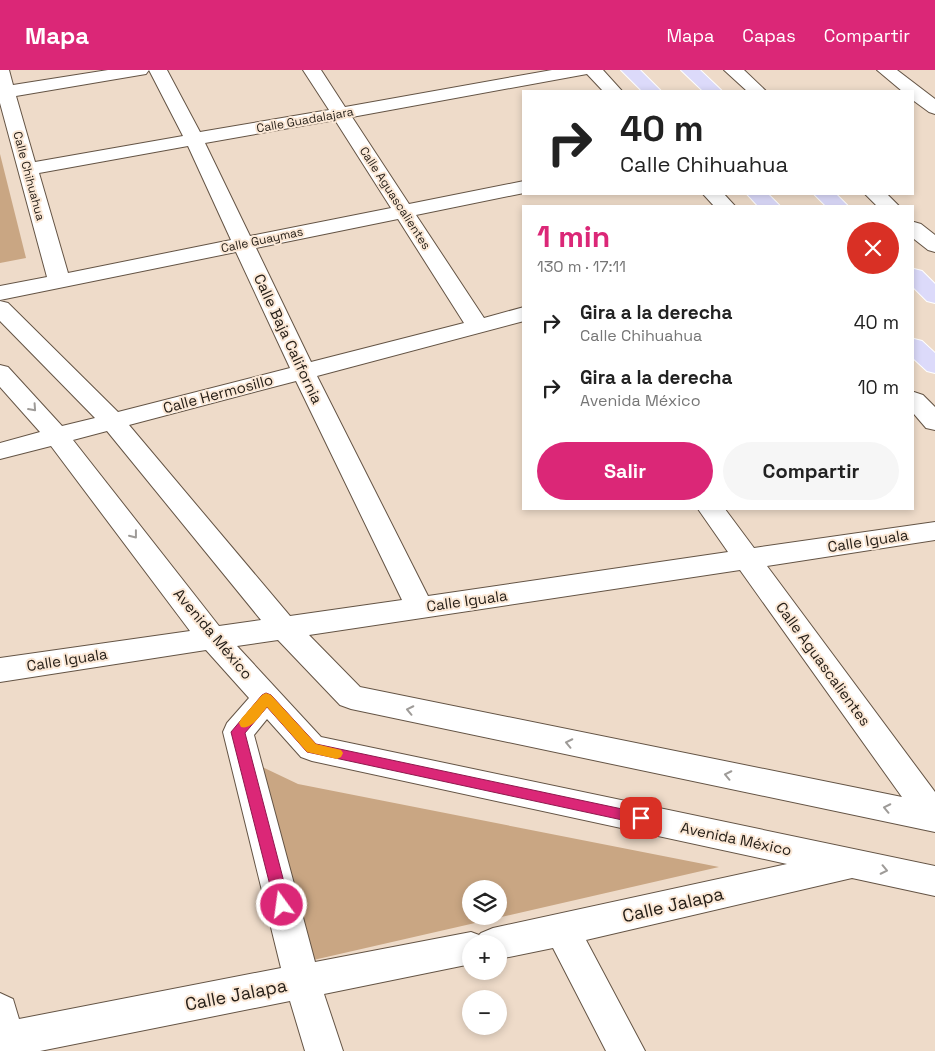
<!DOCTYPE html>
<html lang="es">
<head>
<meta charset="utf-8">
<style>
	:root { --surface:#fff; --page:#f6f6f6; --text:#222; --muted:#767676; --accent:#db2777 }
	body { margin:0; font-family:"Space Grotesk",sans-serif; background:var(--page); color:var(--text); height:100vh; display:flex; flex-direction:column; font-size:19px; white-space:nowrap }
	* { box-sizing:border-box; margin:0 }
	p { font-size:16px; color:var(--muted) }
	.icon { flex:none; width:28px; height:28px; fill:none; stroke:currentColor; stroke-width:2; stroke-linecap:round; stroke-linejoin:round }
	.map { position:relative; flex:1; overflow:hidden }
	.details { position:absolute; left:522px; top:135px; width:392px; height:305px; display:flex; flex-direction:column; background:var(--surface); border-radius:0px; box-shadow:0 2px 8px #0003 }
	.details>* { flex:none }
	.hud { position:absolute; left:522px; top:20px; width:392px; height:105px; border-radius:0px; box-shadow:0 2px 8px #0003; background:#fff; color:var(--text); overflow:hidden }
	.tools { position:absolute; left:462px; top:810px; display:grid; gap:10px }
	.tools a { display:grid; place-items:center; width:45px; height:45px; border-radius:50%; background:var(--surface); box-shadow:0 2px 8px #0003; font-size:25px }
	.pin { position:absolute; display:grid; place-items:center; width:42px; height:42px; color:#fff; margin:-21px; border-radius:10px; box-shadow:0 2px 8px #0006 }
	.me { position:absolute; width:55px; margin:-28px; rotate:346deg; stroke-linejoin:round; filter:drop-shadow(0 0 4px #0008) }
	.turn { display:flex; align-items:center; gap:18px; height:105px; padding:0 15px; font-size:22px }
	.turn .icon { width:65px; height:65px; stroke-width:2.5 }
	.turn b { display:block; font-size:35px; line-height:42px }
	.round { display:grid; place-items:center; flex:none; width:52px; height:52px; border-radius:26px; background:var(--page) }
	.summary { display:flex; align-items:center; justify-content:space-between; height:85px; padding:0 15px }
	h1 { font-size:30px; font-weight:800; line-height:38px; color:var(--accent) }
	.button { display:flex; gap:10px; margin-top:auto; padding:10px 15px }
	.button a { flex:1; height:58px; border-radius:30px; background:var(--accent); color:#fff; font-size:20px; font-weight:800; line-height:58px; text-align:center }
	.button a+a { background:var(--page); color:var(--text) }
	ul { padding:0; list-style:none }
	li { display:flex; align-items:center; gap:15px; height:65px; padding:0 15px }
	li div { flex:1 }
	li b { display:block; font-size:19px }
	li em { font-style:normal }
	header { display:flex; align-items:center; gap:30px; box-sizing:border-box; height:70px; padding:0 25px; background:var(--accent); color:#fff }
	header strong { font-size:24px }
	nav { display:flex; gap:28px; margin-inline-start:auto; font-size:18px }
	.map>svg:first-child { display:block }
	.green { fill:#c9a683; fill-rule:evenodd }
	.lines { fill:none; stroke-linecap:round; stroke-linejoin:round }
	.minor-casing { stroke:#645445; stroke-width:2 }
	.major-casing { stroke:#fff; stroke-width:2 }
	.minor { fill:#fff; fill-rule:evenodd }
	.major { fill:#dcdafa; fill-rule:evenodd }
	.oneway { stroke:#9e9b98 }
	.route { fill:#db2777; stroke:#8e194d }
	.slow { fill:#f59e0b }
	.labels { text-anchor:middle; stroke-width:4; stroke-linejoin:round; paint-order:stroke }
	.far-street-label { font-size:12px; fill:#272019; stroke:#fbe8d6 }
	.street-label { font-size:15px; fill:#272019; stroke:#fbe8d6 }
	.near-street-label { font-size:18px; fill:#272019; stroke:#fbe8d6 }
</style>
</head>
<body>
<header>
<strong>Mapa</strong>
<nav><a>Mapa</a><a>Capas</a><a>Compartir</a></nav>
</header>
<div class="map">
<svg width="935" height="981" viewBox="0 0 935 981">
	<rect width="100%" height="100%" fill="#eedbc9"/>
	<path class="green" d="M0,84l26,104 -26,5z
		M256,694l42,20 421,83 -410,94zM471,819h28v27h-28z"/>
	<g class="lines">
		<defs>
			<path id="minor" d="M0,0h9l4,15 95,-15h41l-3,4 -6,1 -124,21 19,66 148,-26 -34,-66h18l33,62 129,-22 -26,-40h18l24,37 207,-37h51l19,21h-19l-16,-17 -235,43 57,87 115,-23v12l-108,22 68,103 40,-11v14l-207,55 111,220 300,-44 -30,-43h27l29,39 181,-26v18l-168,26 168,226v40l-584,-123 -11,-4 -62,-65 -41,6 84,91 614,129v30l-83,-18 -266,62 59,111h-39l-53,-103 -54,11v-15h-28v20l-147,30 19,57h-38l-15,-50 -250,50h-40v-58l13,6 6,20 262,-51 -58,-236 4,-9 22,-25 -43,-48 -206,32v-24l190,-27 -139,-185 -51,13v-16l40,-11 -40,-45v-22l8,2 54,59 33,-8 -95,-97v-20l8,2 110,109 172,-44 -54,-116 -236,48v-14l47,-9 -47,-174zM335,50l56,88 -141,28 -45,-93zM188,76l43,94 -163,33 -29,-100zM398,149l66,104 -153,39 -55,-114zM296,311l106,219 -112,16 -161,-191zM107,361l154,189 -42,6 -146,-186zM740,500l162,227 -542,-110 -51,-52zM267,649l34,38 11,4 475,103 -294,64 -12,5 -2,2 -8,-3 -156,30 -61,-227z
				M724,0h20l22,21h-19z
				M877,0h20l38,29v15l-6,-2 -15,-11v-10h-12z
				M703,124h21l11,12h-21z
				M865,124h22l12,12h-22z
				M914,152l7,2 14,11v17l-7,-2 -14,-11z
				M914,322l9,3 12,12v23l-9,-2 -12,-14z"/>
			<path id="major" d="M621,0h19l21,21h-19z
				M681,0h19l22,21h-19z
				M747,124h21l12,12h-22z
				M814,124h22l12,12h-22z
				M914,199l8,2 13,13v19l-8,-2 -13,-13z
				M914,269l8,2 13,12v20l-8,-2 -13,-12z"/>
		</defs>
		<use href="#minor" class="minor-casing"/>
		<use href="#major" class="major-casing"/>
		<use href="#minor" class="minor"/>
		<use href="#major" class="major"/>
	</g>
	<defs><path id="oneway-chevron" d="M-2-3.5L2.5 0L-2 3.5" fill="none" stroke-width="1.6" stroke-linecap="round" stroke-linejoin="round" transform="scale(1.25)"/></defs>
	<g class="oneway">
		<use href="#oneway-chevron" transform="translate(33 338) rotate(48)"/>
		<use href="#oneway-chevron" transform="translate(134 465) rotate(52)"/>
		<use href="#oneway-chevron" transform="translate(410 640) rotate(-168)"/>
		<use href="#oneway-chevron" transform="translate(569 673) rotate(-168)"/>
		<use href="#oneway-chevron" transform="translate(728 705) rotate(-168)"/>
		<use href="#oneway-chevron" transform="translate(887 738) rotate(-168)"/>
		<use href="#oneway-chevron" transform="translate(884 800) rotate(12)"/>
	</g>
	<path class="route" d="M266,623l5,2 45,49 325,69 4,1 2,4 -2,4 -4,2 -329,-71 -5,-1 -40,-45 -22,26 45,172 -2,4 -6,2 -5,-2 -2,-4 -44,-173 31,-37z"/>
	<path class="slow" d="M266,623l5,2 45,49 25,6 2,3 -2,4 -4,2 -30,-7 -40,-45c-7,8 -15,23 -26,20l-2,-4 2,-4 21,-24z"/>
	<g class="labels">
		<g class="far-street-label">
			<text transform="translate(305 50) rotate(-10)" y="4">Calle Guadalajara</text>
			<text transform="translate(29 106) rotate(75)" y="4">Calle Chihuahua</text>
			<text transform="translate(395 128) rotate(57)" y="4">Calle Aguascalientes</text>
			<text transform="translate(262 170) rotate(-12)" y="4">Calle Guaymas</text>
		</g>
		<g class="street-label">
			<text transform="translate(288 269) rotate(65)" y="5">Calle Baja California</text>
			<text transform="translate(218 324) rotate(-15)" y="5">Calle Hermosillo</text>
			<text transform="translate(868 471) rotate(-9)" y="5">Calle Iguala</text>
			<text transform="translate(467 531) rotate(-8)" y="5">Calle Iguala</text>
			<text transform="translate(213 564) rotate(50)" y="5">Avenida México</text>
			<text transform="translate(67 590) rotate(-9)" y="5">Calle Iguala</text>
			<text transform="translate(823 594) rotate(54)" y="5">Calle Aguascalientes</text>
			<text transform="translate(736 769) rotate(12)" y="5">Avenida México</text>
		</g>
		<g class="near-street-label">
			<text transform="translate(673 835) rotate(-13)" y="6">Calle Jalapa</text>
			<text transform="translate(236 925) rotate(-11)" y="6">Calle Jalapa</text>
		</g>
	</g>
</svg>
<div class="tools">
<a><svg class="icon" aria-label="layers" viewBox="0 0 24 24"><path d="M12 4l9 5-9 5-9-5zM3 14l9 5 9-5"/></svg></a>
<a>+</a>
<a>−</a>
</div>
<div class="pin" style="left:641px;top:748px;background:#d93025"><svg class="icon" aria-label="arrive" viewBox="0 0 24 24"><path d="M6 21V4h12l-3 4 3 4H6"/></svg></div>
<svg class="me" style="left:282px;top:835px" viewBox="-20 -20 40 40"><circle r="17" fill="#db2777" stroke="#fff" stroke-width="3"/><path d="M0-11L8 9 0 5-8 9z" fill="#fff"/></svg>
<div class="hud">
<div class="turn"><svg class="icon" aria-label="right" viewBox="0 0 24 24"><path d="M7 20v-9h11M14 6l5 5-5 5"/></svg><div><b>40 m</b>Calle Chihuahua</div></div>
</div>
<section class="details">
<div class="summary"><div><h1>1 min</h1><p>130 m · 17:11</p></div><a class="round" style="background:#d93025;color:#fff"><svg class="icon" aria-label="close" viewBox="0 0 24 24"><path d="M6 6l12 12M18 6L6 18"/></svg></a></div>
<ul>
<li><svg class="icon" aria-label="right" viewBox="0 0 24 24"><path d="M7 20v-9h11M14 6l5 5-5 5"/></svg><div><b>Gira a la derecha</b><p>Calle Chihuahua</p></div><em>40 m</em></li>
<li><svg class="icon" aria-label="right" viewBox="0 0 24 24"><path d="M7 20v-9h11M14 6l5 5-5 5"/></svg><div><b>Gira a la derecha</b><p>Avenida México</p></div><em>10 m</em></li>
</ul>
<div class="button"><a>Salir</a><a>Compartir</a></div>
</section>
</div>
</body>
</html>
